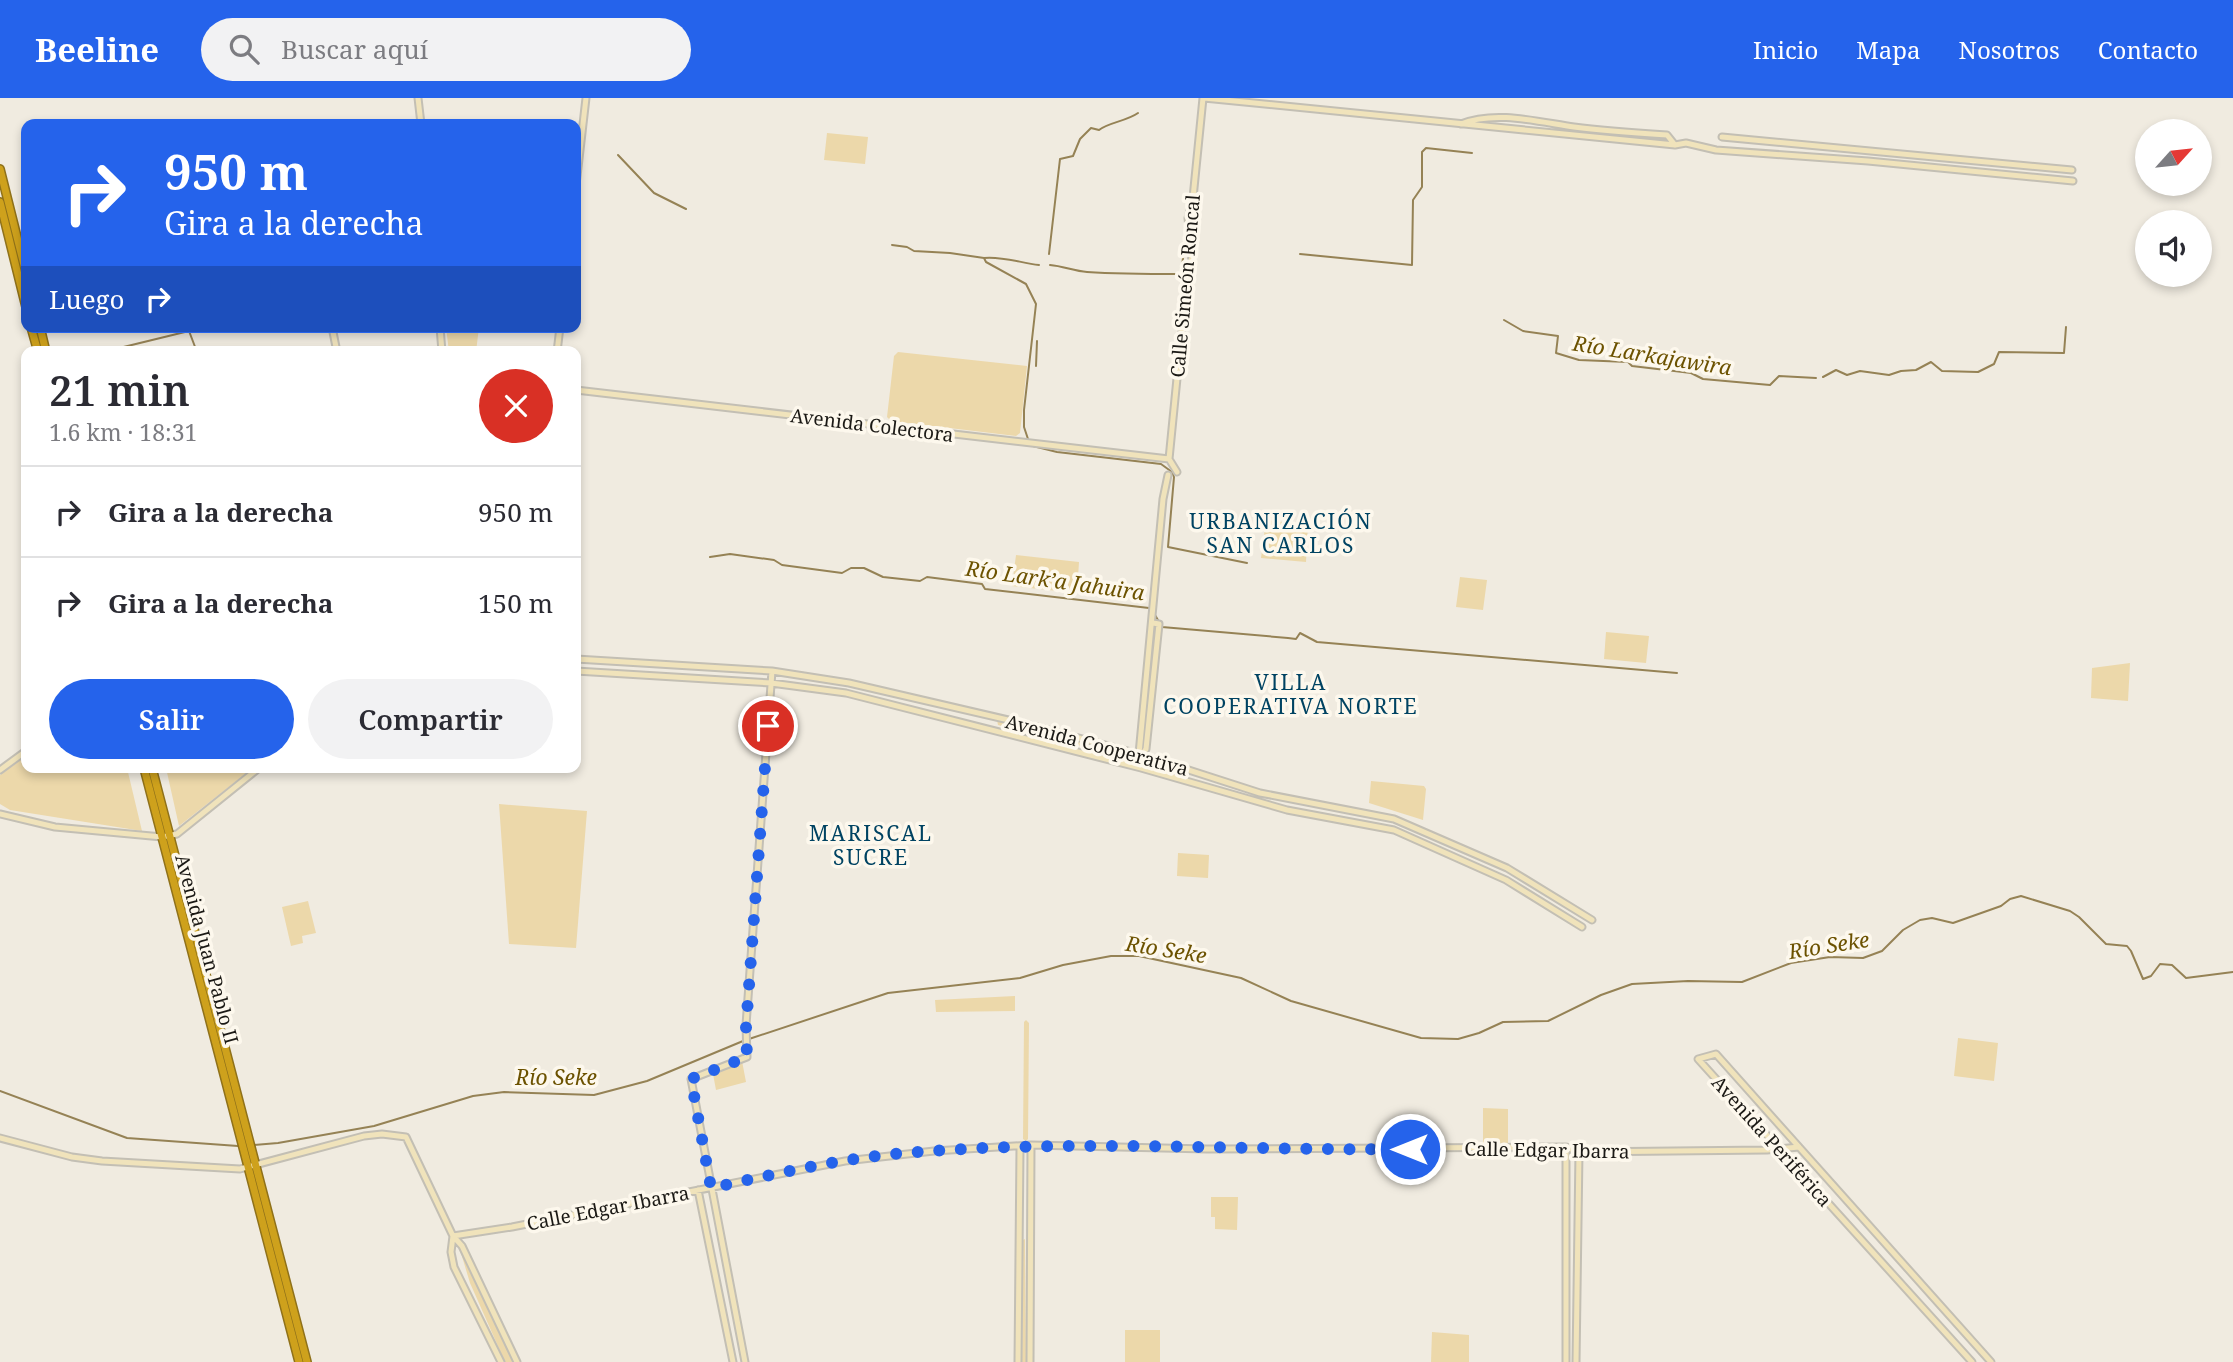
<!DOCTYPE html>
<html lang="es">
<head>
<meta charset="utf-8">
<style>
	:root { --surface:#fff; --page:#f2f2f3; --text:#2b2b33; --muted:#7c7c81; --line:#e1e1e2; --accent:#2563eb }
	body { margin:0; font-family:"Noto Serif",serif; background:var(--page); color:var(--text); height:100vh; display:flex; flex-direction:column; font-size:26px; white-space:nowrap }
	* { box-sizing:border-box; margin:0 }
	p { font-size:23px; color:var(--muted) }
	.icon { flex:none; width:38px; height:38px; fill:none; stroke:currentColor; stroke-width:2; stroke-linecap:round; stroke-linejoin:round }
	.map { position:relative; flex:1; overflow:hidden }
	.drawer { position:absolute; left:21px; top:248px; width:560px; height:427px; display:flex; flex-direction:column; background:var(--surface); border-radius:14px; box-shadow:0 4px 10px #0003 }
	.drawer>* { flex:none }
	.banner { position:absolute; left:21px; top:21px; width:560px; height:214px; border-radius:14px; box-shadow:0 4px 10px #0003; background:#2563eb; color:#fff; overflow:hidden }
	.needle { width:46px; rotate:63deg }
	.fabs { position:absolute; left:2135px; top:21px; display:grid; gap:14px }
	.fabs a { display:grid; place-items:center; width:77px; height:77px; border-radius:50%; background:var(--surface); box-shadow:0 4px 10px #0003; font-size:35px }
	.pin { position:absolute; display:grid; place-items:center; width:60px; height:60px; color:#fff; margin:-30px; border:4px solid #fff; border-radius:50%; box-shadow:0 2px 7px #0007 }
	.me { position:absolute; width:77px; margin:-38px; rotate:270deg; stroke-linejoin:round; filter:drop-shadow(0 0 5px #0008) }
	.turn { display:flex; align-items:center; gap:24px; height:147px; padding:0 28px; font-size:32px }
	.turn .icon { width:91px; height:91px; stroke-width:2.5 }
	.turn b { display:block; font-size:49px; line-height:60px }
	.then { display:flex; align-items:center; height:66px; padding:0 28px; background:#0003; gap:14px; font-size:26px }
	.round { display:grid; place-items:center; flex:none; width:74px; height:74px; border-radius:37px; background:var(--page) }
	.overview { display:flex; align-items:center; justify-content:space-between; height:119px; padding:0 28px }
	h1 { font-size:42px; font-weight:600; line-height:52px }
	.cta { display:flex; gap:14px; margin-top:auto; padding:14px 28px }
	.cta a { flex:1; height:80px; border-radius:42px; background:var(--accent); color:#fff; font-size:28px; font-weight:600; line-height:80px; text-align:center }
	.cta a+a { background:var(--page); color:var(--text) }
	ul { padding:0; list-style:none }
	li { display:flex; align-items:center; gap:21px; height:91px; padding:0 28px; border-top:2px solid var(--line) }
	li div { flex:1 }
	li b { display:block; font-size:26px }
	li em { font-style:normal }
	header { display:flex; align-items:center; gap:42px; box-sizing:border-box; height:98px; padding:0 35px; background:var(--accent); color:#fff }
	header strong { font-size:33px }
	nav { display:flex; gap:38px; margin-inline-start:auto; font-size:24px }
	.search { width:490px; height:63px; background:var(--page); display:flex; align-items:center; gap:18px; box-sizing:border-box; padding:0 24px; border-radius:38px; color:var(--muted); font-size:26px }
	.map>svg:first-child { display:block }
	.green { fill:#ecd8aa }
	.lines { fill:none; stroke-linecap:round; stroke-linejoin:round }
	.stream { stroke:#958255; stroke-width:2 }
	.secondary-casing { stroke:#c3bfb4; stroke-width:9 }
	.highway-casing { stroke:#8f711a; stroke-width:10 }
	.secondary { stroke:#f0e3bb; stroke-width:5 }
	.highway { stroke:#cea11c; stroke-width:7 }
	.route { stroke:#2563eb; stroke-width:12; stroke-dasharray:0 21.6 }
	.labels { text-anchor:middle; stroke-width:7; stroke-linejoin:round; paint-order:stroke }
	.street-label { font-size:19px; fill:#1b1915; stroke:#fdf8ed }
	.water-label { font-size:21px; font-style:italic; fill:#6c5200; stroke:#fdf8ed }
	.neighbourhood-label { font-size:21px; letter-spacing:2px; fill:#004362; stroke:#fdf8ed }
</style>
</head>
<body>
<header>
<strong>Beeline</strong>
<div class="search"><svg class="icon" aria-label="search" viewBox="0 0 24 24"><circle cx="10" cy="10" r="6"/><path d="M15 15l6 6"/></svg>Buscar aquí</div>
<nav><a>Inicio</a><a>Mapa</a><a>Nosotros</a><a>Contacto</a></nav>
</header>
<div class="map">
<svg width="2233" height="1264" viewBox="0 0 2233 1264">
	<rect width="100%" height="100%" fill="#f0ebe0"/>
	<path class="green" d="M827,35l41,4 -3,27 -41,-4z
		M446,229h33l-3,25h-27z
		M898,254l129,14 -7,67 -4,3 -125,-15 -4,-4 7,-61z
		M1266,422l42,5 -2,37 -45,-4z
		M1016,457l63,7 -2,31 -65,-7z
		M1460,479l27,3 -4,30 -27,-3z
		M1606,534l43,4 -3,27 -42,-4z
		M2130,565l-2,38 -37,-3 1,-30z
		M997,622l142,37 1,4 -142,-36z
		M26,658v12h101l15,63 -132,-21 -10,-6v-29z
		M166,670h87l-74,58z
		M1371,683l53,5 2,3 -3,31 -54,-17z
		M499,706l88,7 -11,137 -67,-4z
		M1178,755l31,2 -1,23 -31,-2z
		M308,803l8,32 -14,3 1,7 -12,3 -9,-39z
		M1015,898v15l-79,1 -1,-12z
		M1026,922l3,3 -1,116 -2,2 -3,-2 1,-117z
		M1958,940l40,5 -4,38 -40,-5z
		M742,963l4,21 -30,8 -3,-16z
		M1483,1010l25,1v36l-25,-1z
		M1211,1099h27l-1,33 -22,-1v-12h-4z
		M1025,1141l1,123h-4l1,-122z
		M461,1155l53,109h-9l-35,-79z
		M1125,1232h35v32h-35z
		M1432,1234l37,3v27h-38z"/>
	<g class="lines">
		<path class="stream" d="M618,57l36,38 32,16
			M892,147l15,2 7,4 36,2 34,5 2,4 40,22 10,20 -12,106v17l5,15
			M1049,156l11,-95 13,-3 7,-17 11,-11 8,2c8,-7 28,-9 39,-17
			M1300,156l112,11 1,-65 9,-13v-35l4,-4 46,5
			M984,160c18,-2 37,5 55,7
			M1050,167c13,1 24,6 37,7 32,2 62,2 94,2l3,-24h4
			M1504,222l19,11 35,5 -2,17 23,7 49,2 4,4 59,7 12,6 67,6 9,-9 37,2
			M103,254l86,-21 8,21
			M1036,268l1,-25
			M1823,279l13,-7 11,5 13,-4 29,4 12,-4 15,-1 15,-8 11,9 36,1 16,-8 5,-12 65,1 2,-26
			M1033,348l24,6 104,12 11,8 2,5 -6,70 79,16
			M710,459l20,-3 44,6 8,5 60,8 9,-5h13l19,9 37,4 7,-4 55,7 3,5 164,19
			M1155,517l7,12 126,11 8,1 4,-6 17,9 360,31
			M749,941l139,-46 132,-15 43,-13 48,-9h28l102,22 50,23 130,37 37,1 21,-6 24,-11 45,-1 53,-26 31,-11 56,-3 54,1 49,-19 39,-6 33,1 19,-7 21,-21 17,-10 12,-2 21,5 48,-17 9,-7 11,-3 49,15 9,6 27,27 21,2 4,5 12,28 8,-3 9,-12 12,1 14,13 47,-6
			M0,993l127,47 111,8
			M254,1047l24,-2 96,-17 99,-30 31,-4 90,3 53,-14 96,-40"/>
		<defs>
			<path id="secondary" d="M418,0l3,26
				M1204,0l471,47 11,-2 30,7 152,11 205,20
				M1461,26c34,-14 78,-2 113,3 31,4 62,6 93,8l8,10
				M1722,39l350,33
				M576,87l10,-87
				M332,229l5,25
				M440,229l2,25
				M557,254l3,-25
				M576,292l593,69
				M1177,374l-8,-13 12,-121 11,-82 -4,-38 5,-20 10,-100
				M576,561l196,12 77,12 181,42 109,29 121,39 134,26 113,49 85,52
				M576,573l195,12 75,10 295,75 146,42 107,20 112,50 76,47
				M1139,656l24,-255 5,-24
				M1141,670l1,-13 4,-6 13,-125 -6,-1
				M0,672l26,-19
				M0,716l55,13 107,10 15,-3 82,-66
				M0,1040l72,19 30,4 138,8 124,-33 18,-2 24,3 47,99 9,10 55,116
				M698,1092l35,172
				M453,1138l59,-9 333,-66 89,-10 97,-6 176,4 359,-2 13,5 188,-2 32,-3
				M453,1138l-2,16 3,15 47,95
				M745,1264l-54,-283 56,-22 -1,-32 26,-354
				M1018,1264l2,-214
				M1030,1264l1,-217
				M1566,1264v-215
				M1576,1264l3,-210
				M1972,1264l-274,-303 18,-5 275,308"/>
			<path id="highway" d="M0,71l26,104
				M0,104l26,105
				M31,229l7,25
				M40,229l6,25
				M144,670l155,594
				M152,670l155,594"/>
		</defs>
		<use href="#secondary" class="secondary-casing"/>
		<use href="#highway" class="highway-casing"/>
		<use href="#secondary" class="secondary"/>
		<use href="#highway" class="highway"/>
	</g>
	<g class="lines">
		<path class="route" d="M768,628l-22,301 1,30 -56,22 20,109c61,-13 122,-28 183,-34 172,-16 344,-3 516,-5"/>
	</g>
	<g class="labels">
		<g class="street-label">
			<text transform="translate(1185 188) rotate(-85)" y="7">Calle Simeón Roncal</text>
			<text transform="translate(872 327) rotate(7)" y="7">Avenida Colectora</text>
			<text transform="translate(1097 647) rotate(15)" y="7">Avenida Cooperativa</text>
			<text transform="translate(207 851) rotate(75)" y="7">Avenida Juan Pablo II</text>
			<text transform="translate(1772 1043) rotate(48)" y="7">Avenida Periférica</text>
			<text transform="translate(1547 1052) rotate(1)" y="7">Calle Edgar Ibarra</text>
			<text transform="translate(608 1110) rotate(-11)" y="7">Calle Edgar Ibarra</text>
		</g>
		<g class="water-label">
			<text transform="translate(1652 258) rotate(9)" y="7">Río Larkajawira</text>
			<text transform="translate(1055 483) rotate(8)" y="7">Río Lark’a Jahuira</text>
			<text transform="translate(1829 848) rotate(-9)" y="7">Río Seke</text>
			<text transform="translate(1166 852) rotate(9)" y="7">Río Seke</text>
			<text x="556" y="987">Río Seke</text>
		</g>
		<g class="neighbourhood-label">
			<text x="1281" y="431">URBANIZACIÓN<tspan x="1281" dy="24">SAN CARLOS</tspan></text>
			<text x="1291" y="592">VILLA<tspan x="1291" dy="24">COOPERATIVA NORTE</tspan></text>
			<text x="871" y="743">MARISCAL<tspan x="871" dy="24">SUCRE</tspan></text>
		</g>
	</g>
</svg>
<div class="fabs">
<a><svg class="needle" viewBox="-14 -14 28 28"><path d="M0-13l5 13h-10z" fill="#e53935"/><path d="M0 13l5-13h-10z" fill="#7c7c81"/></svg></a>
<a><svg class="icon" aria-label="sound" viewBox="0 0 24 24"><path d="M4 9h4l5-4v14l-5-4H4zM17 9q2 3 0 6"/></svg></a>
</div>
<div class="pin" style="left:768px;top:628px;background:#d93025"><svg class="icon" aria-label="arrive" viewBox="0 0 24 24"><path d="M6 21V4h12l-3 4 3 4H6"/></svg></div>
<svg class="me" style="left:1410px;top:1051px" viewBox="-20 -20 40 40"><circle r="17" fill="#2563eb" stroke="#fff" stroke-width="3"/><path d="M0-11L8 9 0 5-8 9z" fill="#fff"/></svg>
<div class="banner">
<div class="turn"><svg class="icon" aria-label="right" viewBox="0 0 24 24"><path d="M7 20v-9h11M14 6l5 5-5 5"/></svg><div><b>950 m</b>Gira a la derecha</div></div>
<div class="then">Luego<svg class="icon" aria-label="right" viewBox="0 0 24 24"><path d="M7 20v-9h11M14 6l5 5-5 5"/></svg></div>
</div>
<section class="drawer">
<div class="overview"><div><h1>21 min</h1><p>1.6 km · 18:31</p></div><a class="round" style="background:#d93025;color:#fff"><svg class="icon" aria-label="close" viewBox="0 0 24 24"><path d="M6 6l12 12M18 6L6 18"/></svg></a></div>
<ul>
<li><svg class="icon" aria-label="right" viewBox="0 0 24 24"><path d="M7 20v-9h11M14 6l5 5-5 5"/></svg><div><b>Gira a la derecha</b></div><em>950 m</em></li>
<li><svg class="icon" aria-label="right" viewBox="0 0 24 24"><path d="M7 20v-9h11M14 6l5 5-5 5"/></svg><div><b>Gira a la derecha</b></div><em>150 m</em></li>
</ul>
<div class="cta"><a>Salir</a><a>Compartir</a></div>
</section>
</div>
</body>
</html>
